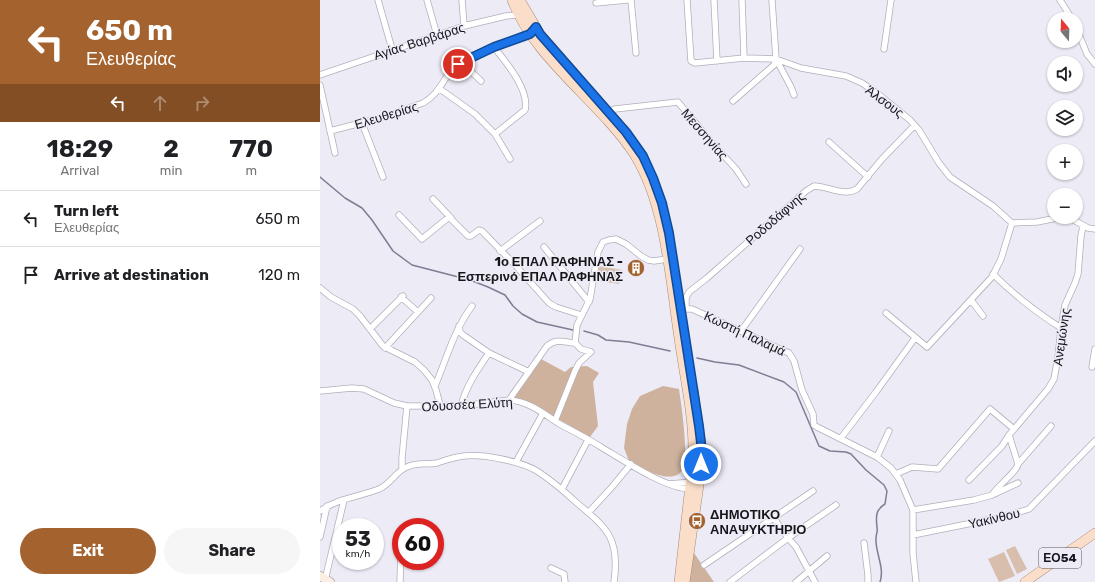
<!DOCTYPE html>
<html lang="en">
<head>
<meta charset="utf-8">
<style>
	:root { --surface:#fff; --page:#f6f6f6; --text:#202124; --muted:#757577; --line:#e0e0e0; --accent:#a4622e }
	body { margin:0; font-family:Rubik,sans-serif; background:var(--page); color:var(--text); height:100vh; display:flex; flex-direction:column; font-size:15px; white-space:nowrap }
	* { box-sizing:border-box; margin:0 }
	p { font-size:13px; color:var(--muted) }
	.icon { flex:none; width:22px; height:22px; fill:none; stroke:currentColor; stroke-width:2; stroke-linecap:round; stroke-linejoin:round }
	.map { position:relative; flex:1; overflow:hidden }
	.sheet { display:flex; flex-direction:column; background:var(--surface); width:320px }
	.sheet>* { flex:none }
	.banner { background:#a4622e; color:#fff; overflow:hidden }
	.needle { width:26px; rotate:341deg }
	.fabs { position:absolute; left:727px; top:12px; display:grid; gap:8px }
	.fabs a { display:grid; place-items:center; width:36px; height:36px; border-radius:50%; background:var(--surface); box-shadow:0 1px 3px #0004; font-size:20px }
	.speed { position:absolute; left:12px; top:518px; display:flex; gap:8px; font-size:20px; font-weight:700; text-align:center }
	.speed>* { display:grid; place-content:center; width:52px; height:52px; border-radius:50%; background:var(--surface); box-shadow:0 1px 3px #0004; line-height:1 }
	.speed small { font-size:10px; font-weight:400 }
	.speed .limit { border:6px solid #d22; background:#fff; color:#111 }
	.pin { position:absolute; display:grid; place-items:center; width:34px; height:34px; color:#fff; margin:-17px; border:2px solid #fff; border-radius:50%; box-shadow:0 1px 4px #0007 }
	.me { position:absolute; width:44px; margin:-22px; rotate:0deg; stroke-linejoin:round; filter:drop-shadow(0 0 3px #0008) }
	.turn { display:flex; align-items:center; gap:14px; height:84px; padding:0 20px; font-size:18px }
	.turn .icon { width:52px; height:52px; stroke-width:2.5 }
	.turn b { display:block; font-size:28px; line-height:34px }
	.lanes { display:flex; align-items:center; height:38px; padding:0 20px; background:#0003; justify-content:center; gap:20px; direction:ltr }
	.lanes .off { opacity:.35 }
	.eta { display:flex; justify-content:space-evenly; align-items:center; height:68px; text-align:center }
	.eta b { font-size:24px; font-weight:700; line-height:28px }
	.primary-button { display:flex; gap:8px; margin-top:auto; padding:8px 20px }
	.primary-button a { flex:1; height:46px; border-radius:24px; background:var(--accent); color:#fff; font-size:16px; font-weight:700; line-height:46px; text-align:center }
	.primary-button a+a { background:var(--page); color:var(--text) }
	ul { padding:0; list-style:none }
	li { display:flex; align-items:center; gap:12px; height:56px; padding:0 20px; border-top:1px solid var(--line) }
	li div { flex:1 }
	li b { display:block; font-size:15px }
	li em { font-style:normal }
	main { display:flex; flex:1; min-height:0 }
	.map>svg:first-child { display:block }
	.green { fill:#d7bead }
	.forest { fill:#cfb29d }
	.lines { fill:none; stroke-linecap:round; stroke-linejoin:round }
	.stream { stroke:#807c93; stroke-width:1.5 }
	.minor-casing { stroke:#b1afba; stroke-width:7 }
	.secondary-casing { stroke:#b1afba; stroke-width:10 }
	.primary-casing { stroke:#aa8975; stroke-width:10 }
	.minor { stroke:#fff; stroke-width:5.5 }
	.secondary { stroke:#fdeee4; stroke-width:8 }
	.primary { stroke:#fbdeca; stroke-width:9 }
	.route-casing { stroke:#114b97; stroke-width:10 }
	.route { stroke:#1a73e8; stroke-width:7 }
	.labels { text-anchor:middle; stroke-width:3; stroke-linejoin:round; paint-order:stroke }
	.shield { fill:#ecebf6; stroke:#56555b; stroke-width:1 }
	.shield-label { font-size:12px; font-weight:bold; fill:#161519 }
	.street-label { font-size:13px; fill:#161519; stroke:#ecebf6 }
	.poi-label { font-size:13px; font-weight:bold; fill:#161519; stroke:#ecebf6; text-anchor:end }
</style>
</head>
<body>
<main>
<section class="sheet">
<div class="banner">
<div class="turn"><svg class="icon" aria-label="left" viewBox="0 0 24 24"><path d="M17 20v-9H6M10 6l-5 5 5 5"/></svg><div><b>650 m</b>Ελευθερίας</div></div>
<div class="lanes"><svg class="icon" aria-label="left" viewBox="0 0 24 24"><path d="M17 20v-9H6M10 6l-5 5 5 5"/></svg><svg class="icon off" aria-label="ahead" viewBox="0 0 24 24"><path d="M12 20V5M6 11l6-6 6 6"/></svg><svg class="icon off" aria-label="right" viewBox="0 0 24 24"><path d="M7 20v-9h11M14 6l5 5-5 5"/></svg></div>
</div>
<div class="eta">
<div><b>18:29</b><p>Arrival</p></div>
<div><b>2</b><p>min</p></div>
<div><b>770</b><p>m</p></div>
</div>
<ul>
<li><svg class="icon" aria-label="left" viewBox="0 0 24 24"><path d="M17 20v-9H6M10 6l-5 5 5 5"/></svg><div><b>Turn left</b><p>Ελευθερίας</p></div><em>650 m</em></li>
<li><svg class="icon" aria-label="arrive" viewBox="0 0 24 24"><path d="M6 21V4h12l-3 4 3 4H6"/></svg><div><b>Arrive at destination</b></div><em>120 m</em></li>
</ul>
<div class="primary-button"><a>Exit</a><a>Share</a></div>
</section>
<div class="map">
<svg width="775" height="582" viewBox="0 0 775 582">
	<rect width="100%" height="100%" fill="#ecebf6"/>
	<path class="green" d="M279,266l23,4 -3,14 -22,-3z
		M695,546l12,23 -10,5 -11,-24z
		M684,552l11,24 -16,6 -11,-23z"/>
	<path class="forest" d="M221,359l24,13 6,-5 16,-1 12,7 -6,9 5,44 -8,11 -55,-31 -23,-7z
		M343,386l16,3c2,15 12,75 1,84 -13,11 -40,-6 -51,-12l-5,-13 3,-24 5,-15 8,-13z
		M374,553l20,29h-25z"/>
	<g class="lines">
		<path class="stream" d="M0,177l25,21 17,10 10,12 21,31 19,14 58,15 18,7 17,8 8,11 9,8 15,8 36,8
			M264,331l14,4 8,5 23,2 41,9
			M377,358l18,4 24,3 45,17 12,10 23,54 11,5 16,1 5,2 15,16 18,15 3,6 -2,13c-10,6 -9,13 -8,24 1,4 -1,6 -1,10 -1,15 9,29 4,44"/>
		<defs>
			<path id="minor" d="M58,0l14,49
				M107,0l10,35
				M142,0l2,26
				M311,0l5,53
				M367,0l4,61 4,2 49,-5 32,1 25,9 45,8 16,7 16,11 32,26 9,10 20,33 11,14 43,29 19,17 25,-1 25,-5 8,1 18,10 7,1
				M394,0l3,61
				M422,0l2,58
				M740,0l12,19
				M276,3l31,-3
				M756,27l11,27 8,10
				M174,47c11,14 36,43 31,63l-30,24
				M564,49l7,-49
				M456,59l15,28 3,8
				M141,62l20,19
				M0,75l144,-49 42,-10 13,-1
				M0,85l15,68
				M120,89l35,25 20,20 15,25
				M413,101l41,-36 2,-6 -4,-59
				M288,112l7,-3 63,-7 35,42 23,25 10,15
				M42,123l21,54
				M10,131l54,-14 39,-14c18,-10 21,-28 35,-39 6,-4 13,-7 20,-10 17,-8 34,-14 52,-20l2,-3
				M509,142l39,35
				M113,199l18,19
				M79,215l23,24 27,-22 19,19h3l8,-6 3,1 34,35 33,37 7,4 25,8
				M224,247l45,55
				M180,251l40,-30
				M673,274c21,21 43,38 68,54
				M0,288l11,9 22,12 7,7 23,30 32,16 9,8 8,10 4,10 4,15
				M81,297l17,15
				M651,300l12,16
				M366,308v-10l3,-6 18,-14 99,-87 8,-5c14,0 29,11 43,3l25,-30 32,-33
				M361,309h11l97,44 5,8 8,29 11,24 1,11 3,2 60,30 14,11 9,12 13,30v43l3,29
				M566,313l41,34 65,-70 9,-18 11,-36
				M139,326l1,6 3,3 26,18 40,19
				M50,329l33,-33
				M421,331l59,-82
				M255,343l2,-18 13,-26 8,-47 5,-10 6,-2 7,-1 10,5 15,12 7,4 6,1 13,-2
				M255,343l6,6 10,3
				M65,348l46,-50
				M772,367l3,-18
				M115,386c11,-26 19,-56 37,-80
				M0,391l32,-3 12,1 30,14 13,3h54l48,-6c19,1 34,13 49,23 14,8 29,15 43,24 22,13 65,42 90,42
				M189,400l38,-54c10,-8 16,-4 28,-3
				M141,406c5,-20 17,-37 28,-53
				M235,421l20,-50 4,-8 12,-11
				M689,435l9,29
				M521,438l35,-46 39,-54
				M557,457l12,-26
				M196,462l27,-49
				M82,469v-11l5,-52
				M576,474l16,-7 26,2 52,-60 24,20
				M649,480l33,-34 7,-11 39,-46 6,-10 4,-22 3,-29 4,-23 10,-22 3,-9 3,-38 2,-10
				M349,484l24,-2
				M242,489l26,-49
				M672,495l26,-12
				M593,510l61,-10 18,-5c6,-10 25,-23 26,-31l33,-38
				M0,511c18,-13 39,-14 59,-22 12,-5 17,-18 28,-22 10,-5 20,-2 30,-4 9,-3 17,-6 27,-7 19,-2 56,5 73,15 14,9 28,21 40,32 31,26 43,36 37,79
				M269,512l23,-25 19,-23
				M453,517l15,21 8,9 19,35
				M593,535l94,-19 22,-7 66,-68
				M0,537l7,-31
				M544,543l4,32v7
				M384,565l109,-74
				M231,568l13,6 1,8
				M5,580l19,-80
				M80,582l1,-30
				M410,582l58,-44 48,-33
				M476,582l31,-26"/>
			<path id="secondary" d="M0,576l10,6"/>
			<path id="primary" d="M192,0c22,59 87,101 122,154 32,51 36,126 45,184 5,37 14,74 14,111 0,18 -3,36 -5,54 -3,26 -6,53 -9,79
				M200,0l20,34 62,71
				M365,582l14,-97 3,-34 -9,-62
				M705,582l70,-49"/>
		</defs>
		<use href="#minor" class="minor-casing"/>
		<use href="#secondary" class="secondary-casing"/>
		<use href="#primary" class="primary-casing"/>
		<use href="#minor" class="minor"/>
		<use href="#secondary" class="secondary"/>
		<use href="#primary" class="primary"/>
	</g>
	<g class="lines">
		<defs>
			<path id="route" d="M138,64l36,-17 36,-13 6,-7 4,7 86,98 17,24 10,22 9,25 7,30 30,193 3,25 -1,13"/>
		</defs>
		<use href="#route" class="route-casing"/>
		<use href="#route" class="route"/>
	</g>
	<defs>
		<symbol id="building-disc" viewBox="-11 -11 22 22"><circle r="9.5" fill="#a4622e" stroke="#ecebf6"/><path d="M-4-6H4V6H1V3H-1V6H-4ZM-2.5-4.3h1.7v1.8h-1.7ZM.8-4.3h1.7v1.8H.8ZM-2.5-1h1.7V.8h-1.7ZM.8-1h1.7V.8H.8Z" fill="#fff"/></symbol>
		<symbol id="bus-disc" viewBox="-11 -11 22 22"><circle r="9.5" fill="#a4622e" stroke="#ecebf6"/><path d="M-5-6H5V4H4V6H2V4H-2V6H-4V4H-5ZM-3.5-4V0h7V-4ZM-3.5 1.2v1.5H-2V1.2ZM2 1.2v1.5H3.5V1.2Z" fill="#fff"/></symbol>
	</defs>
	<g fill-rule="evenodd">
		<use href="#building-disc" x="306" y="258" width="20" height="20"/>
		<use href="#bus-disc" x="367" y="511" width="20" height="20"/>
	</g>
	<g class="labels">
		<rect class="shield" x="719" y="548" width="42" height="20" rx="3"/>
		<g class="shield-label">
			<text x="740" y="562">ΕΟ54</text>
		</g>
		<g class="street-label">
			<text transform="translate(99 41) rotate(-18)" y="5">Αγίας Βαρβάρας</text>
			<text transform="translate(565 101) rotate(37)" y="5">Άλσους</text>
			<text transform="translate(66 115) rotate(-17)" y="5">Ελευθερίας</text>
			<text transform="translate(385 134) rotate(49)" y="5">Μεσσηνίας</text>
			<text transform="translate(455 218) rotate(-41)" y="5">Ροδοδάφνης</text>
			<text transform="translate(425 333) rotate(25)" y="5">Κωστή Παλαμά</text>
			<text transform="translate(741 337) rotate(-82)" y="5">Ανεμώνης</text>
			<text transform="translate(147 404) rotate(-3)" y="5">Οδυσσέα Ελύτη</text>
			<text transform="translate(674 518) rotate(-13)" y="5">Υακίνθου</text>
		</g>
		<g class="poi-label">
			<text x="303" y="266">1ο ΕΠΑΛ ΡΑΦΗΝΑΣ -<tspan x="303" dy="15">Εσπερινό ΕΠΑΛ ΡΑΦΗΝΑΣ</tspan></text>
			<text x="390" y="519" text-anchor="start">ΔΗΜΟΤΙΚΟ<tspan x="390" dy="15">ΑΝΑΨΥΚΤΗΡΙΟ</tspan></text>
		</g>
	</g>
</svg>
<div class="fabs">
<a><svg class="needle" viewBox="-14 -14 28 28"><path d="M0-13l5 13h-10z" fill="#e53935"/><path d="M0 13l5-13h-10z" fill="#757577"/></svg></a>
<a><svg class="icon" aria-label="sound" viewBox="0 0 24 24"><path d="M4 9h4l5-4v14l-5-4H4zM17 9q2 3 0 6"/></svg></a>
<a><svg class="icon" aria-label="layers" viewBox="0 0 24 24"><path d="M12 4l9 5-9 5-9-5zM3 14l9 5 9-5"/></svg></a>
<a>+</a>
<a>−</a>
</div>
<div class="speed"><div>53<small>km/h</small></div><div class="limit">60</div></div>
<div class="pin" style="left:138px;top:64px;background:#d93025"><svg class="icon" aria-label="arrive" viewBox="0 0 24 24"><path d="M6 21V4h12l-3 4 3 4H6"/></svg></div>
<svg class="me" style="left:381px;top:464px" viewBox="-20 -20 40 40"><circle r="17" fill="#1a73e8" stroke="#fff" stroke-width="3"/><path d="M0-11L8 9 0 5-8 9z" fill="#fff"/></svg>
</div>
</main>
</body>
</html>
